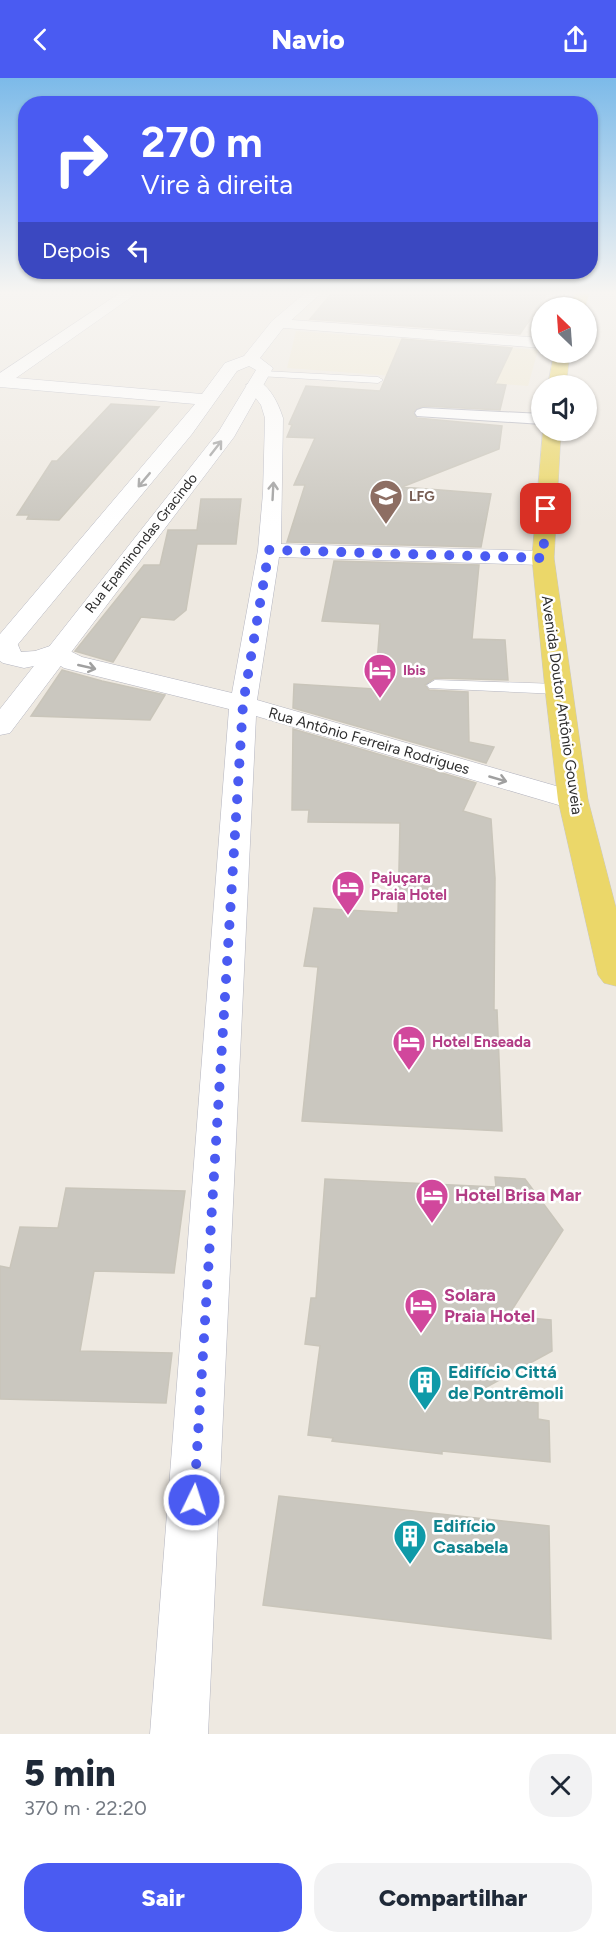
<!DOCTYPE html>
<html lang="pt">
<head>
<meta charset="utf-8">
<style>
	:root { --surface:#fff; --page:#f2f2f3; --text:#1f2937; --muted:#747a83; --accent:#4a5bf2 }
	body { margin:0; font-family:Figtree,sans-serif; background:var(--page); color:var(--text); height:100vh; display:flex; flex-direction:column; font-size:22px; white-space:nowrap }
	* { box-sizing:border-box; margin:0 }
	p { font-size:20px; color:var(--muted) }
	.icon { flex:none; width:33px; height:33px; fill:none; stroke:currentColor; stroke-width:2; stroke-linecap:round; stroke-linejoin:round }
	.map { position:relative; height:1656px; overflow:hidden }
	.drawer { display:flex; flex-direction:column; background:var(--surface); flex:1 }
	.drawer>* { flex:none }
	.hud { position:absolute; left:18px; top:18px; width:580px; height:183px; border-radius:24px; box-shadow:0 2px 4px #0004; background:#4a5bf2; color:#fff; overflow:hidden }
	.needle { width:39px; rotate:335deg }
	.buttons { position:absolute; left:531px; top:219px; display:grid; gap:12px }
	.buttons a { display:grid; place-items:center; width:66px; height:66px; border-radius:50%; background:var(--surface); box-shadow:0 2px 4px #0004; font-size:30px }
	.pin { position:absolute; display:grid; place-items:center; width:51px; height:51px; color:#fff; margin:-26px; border-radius:12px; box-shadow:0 3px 9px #0006 }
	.me { position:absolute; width:66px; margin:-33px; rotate:4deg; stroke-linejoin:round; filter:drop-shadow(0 0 4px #0008) }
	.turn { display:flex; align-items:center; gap:21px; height:126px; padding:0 24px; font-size:27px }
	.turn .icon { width:78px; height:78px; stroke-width:2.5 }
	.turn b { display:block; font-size:42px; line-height:51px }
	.then { display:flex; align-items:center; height:57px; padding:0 24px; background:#0003; gap:12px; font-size:22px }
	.round { display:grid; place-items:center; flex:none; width:63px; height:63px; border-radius:24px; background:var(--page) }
	.head { display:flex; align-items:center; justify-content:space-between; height:102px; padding:0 24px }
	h1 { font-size:36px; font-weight:800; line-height:45px }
	.cta { display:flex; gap:12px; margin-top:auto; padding:12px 24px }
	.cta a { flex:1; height:69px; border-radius:24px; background:var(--accent); color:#fff; font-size:24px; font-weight:800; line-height:69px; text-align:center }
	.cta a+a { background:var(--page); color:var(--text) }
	header { display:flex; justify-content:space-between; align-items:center; height:78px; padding:0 24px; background:var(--accent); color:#fff; font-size:27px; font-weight:800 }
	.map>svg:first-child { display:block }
	.education { fill:#eee7d1 }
	.building { fill:#cac7bf; stroke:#c9c5ba; stroke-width:1.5 }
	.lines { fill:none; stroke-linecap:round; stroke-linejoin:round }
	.service-casing { stroke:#b4b5c0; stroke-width:1 }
	.pedestrian-casing { stroke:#b4b5c0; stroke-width:2 }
	.minor-casing { stroke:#b4b5c0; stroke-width:1 }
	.tertiary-casing { stroke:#b4b5c0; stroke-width:1 }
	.primary-casing { stroke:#c8c8c8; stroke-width:1 }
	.service { fill:#fff; fill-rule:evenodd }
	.pedestrian { fill:#fff; fill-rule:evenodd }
	.minor { fill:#fff; fill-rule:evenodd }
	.tertiary { fill:#fff; fill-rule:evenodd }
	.primary { fill:#ebd769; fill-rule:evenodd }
	.oneway { stroke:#a0a0a0 }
	.route { stroke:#4a5bf2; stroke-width:10; stroke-dasharray:0 18 }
	.labels { text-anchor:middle; stroke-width:5; stroke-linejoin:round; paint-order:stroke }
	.far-education-label { font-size:14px; font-weight:bold; fill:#785e54; stroke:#fff; text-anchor:start }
	.far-street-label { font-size:14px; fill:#2d2d2d; stroke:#fff }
	.far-hotel-label { font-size:14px; font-weight:bold; fill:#b23c85; stroke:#fff; text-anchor:start }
	.street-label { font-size:15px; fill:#2d2d2d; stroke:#fff }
	.hotel-label { font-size:15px; font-weight:bold; fill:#b23c85; stroke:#fff; text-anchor:start }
	.near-hotel-label { font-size:18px; font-weight:bold; fill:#b23c85; stroke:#fff; text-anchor:start }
	.near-culture-label { font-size:18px; font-weight:bold; fill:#0d838f; stroke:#fff; text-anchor:start }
</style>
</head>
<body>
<header><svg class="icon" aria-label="back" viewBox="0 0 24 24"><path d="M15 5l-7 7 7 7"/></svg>Navio<svg class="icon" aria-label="share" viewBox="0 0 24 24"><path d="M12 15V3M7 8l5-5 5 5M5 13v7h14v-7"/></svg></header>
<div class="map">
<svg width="616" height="1656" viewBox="0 0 616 1656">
	<rect width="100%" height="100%" fill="#eee9e1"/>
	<path class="education" d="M296,253l242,19 -10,36 -241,-18z"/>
	<path class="building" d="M332,215h216l-28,41 -210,-15z
		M402,261l110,9 -17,36 11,1 -6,25 -77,-4 -10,6 4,6 85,8 -3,23 -97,38 89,7 -10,53 -194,-5 18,-57h-11l21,-47 -28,-1 5,-12 -3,-1 17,-38 74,5z
		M111,326l48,3 -100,113 -32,-1 2,-4h-12l35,-54h5z
		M201,421h40l-5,45h-39l-11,66 -12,10 -33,-3 -28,45 -38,-11 69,-86h16l8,-35h29z
		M334,483l145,4 -7,74 33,1 3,40 -73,-2 -10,7 4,5 39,2 1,50 25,5 -8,16 -193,-55 1,-24 81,5 5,-65 -58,-3z
		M62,592l40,11 63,14 -15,25 -119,-4z
		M293,651l183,54 -13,28 28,8 4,59 -1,132h3l5,121 -200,-10 16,-154 -14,-1 10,-58 84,5 2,-90 -92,-1 1,-12h-17z
		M495,1099l30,2 38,51 -55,86 43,4 1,31 -80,44 66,8v16l11,2 1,41 -108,-11v3l-110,-13 1,-3 -25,-3 12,-89 -15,-2 6,-46h5l9,-119 171,8z
		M66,1110l119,3 -11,82 -80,-2 -14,80 92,2 -6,50 -166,-4v-133l10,2 10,-41 38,1z
		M279,1418l270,30 2,113 -288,-34z"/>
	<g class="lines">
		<defs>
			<path id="service" d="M263,293l115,6 5,3 -5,3 -119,-7v-4z
				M435,602l123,4 8,5 -8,5 -129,-6 -2,-3z"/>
			<path id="pedestrian" d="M423,330l119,6v10l-125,-8 -2,-3 2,-3z"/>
			<path id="minor" d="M278,241l264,19v10l-270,-21 -2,-3 2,-3z
				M255,302c14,3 24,25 28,38l-2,126 262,7 8,2 3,5 -3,5 -8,2 -264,-8 -22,143 327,94 4,6 -4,6 -11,3 -11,-3 -306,-90 -48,1018h-58l79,-1025 -165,-41 -10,-6 -30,6 -21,-5 -3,-2v-24l15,1 6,14 14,-1 21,-7 26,13 150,36 26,-143 5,-57 2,-75 -4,-13 -15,-20z"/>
			<path id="tertiary" d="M120,215h17l-121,85 186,16 23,-31 19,-7 28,-35 33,-28h16l-37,34 -24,31 13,10 -39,69 -224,296 -10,2v-26l219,-278 37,-61 -7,-4 -12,5 -45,63 -183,221 -9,3v-24l195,-230 -195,-17v-14z"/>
			<path id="primary" d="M575,215h14l-4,15h-15z
				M554,274h16l-4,34h-18z
				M543,352h18l-7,128 34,242 28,108v78l-12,-3 -6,-8 -40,-175 -13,-111 -13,-131z"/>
		</defs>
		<use href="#service" class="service-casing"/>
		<use href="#pedestrian" class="pedestrian-casing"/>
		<use href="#minor" class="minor-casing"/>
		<use href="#tertiary" class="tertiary-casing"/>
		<use href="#primary" class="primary-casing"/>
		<use href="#service" class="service"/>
		<use href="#pedestrian" class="pedestrian"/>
		<use href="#minor" class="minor"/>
		<use href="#tertiary" class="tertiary"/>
		<use href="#primary" class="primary"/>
	</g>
	<defs><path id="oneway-shaft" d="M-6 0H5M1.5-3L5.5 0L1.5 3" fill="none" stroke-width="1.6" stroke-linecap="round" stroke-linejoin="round" transform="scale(1.5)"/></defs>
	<g class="oneway">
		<use href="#oneway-shaft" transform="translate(216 370) rotate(-52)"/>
		<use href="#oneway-shaft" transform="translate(144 402) rotate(130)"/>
		<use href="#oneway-shaft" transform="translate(273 413) rotate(-87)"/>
		<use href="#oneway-shaft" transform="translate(87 589) rotate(13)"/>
		<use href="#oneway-shaft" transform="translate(498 701) rotate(16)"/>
	</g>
	<linearGradient id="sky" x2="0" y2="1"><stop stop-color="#7cbae9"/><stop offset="0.48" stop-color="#f7f5f2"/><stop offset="1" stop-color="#f7f5f2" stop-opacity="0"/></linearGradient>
	<rect width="616" height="447" fill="url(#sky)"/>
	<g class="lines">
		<path class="route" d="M194,1422l49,-796 26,-154 274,8 3,-49"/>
	</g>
	<defs>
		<symbol id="school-pin" viewBox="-11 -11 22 30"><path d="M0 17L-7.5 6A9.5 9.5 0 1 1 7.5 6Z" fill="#8d6e63" stroke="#fff"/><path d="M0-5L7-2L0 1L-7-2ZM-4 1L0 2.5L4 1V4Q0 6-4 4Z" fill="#fff"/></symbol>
		<symbol id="hotel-pin" viewBox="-11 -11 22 30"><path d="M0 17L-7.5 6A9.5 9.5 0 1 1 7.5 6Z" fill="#d1479c" stroke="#fff"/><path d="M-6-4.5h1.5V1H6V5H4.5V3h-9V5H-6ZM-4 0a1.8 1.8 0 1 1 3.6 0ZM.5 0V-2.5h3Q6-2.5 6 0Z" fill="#fff"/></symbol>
		<symbol id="building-pin" viewBox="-11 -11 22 30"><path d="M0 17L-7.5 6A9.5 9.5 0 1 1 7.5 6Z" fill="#0f9aa8" stroke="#fff"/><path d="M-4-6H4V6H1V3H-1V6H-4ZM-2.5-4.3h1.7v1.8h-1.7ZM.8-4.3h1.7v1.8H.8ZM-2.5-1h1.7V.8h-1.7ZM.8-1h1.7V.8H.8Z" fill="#fff"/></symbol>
	</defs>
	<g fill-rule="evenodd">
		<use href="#school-pin" x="367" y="399" width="38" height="52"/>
		<use href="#hotel-pin" x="361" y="573" width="38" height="52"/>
		<use href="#hotel-pin" x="329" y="790" width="38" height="52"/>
		<use href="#hotel-pin" x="390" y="945" width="38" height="52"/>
		<use href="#hotel-pin" x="413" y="1098" width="38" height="52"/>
		<use href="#hotel-pin" x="402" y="1208" width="38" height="52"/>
		<use href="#building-pin" x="406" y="1285" width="38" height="52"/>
		<use href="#building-pin" x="391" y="1439" width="38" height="52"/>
	</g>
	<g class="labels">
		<g class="far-education-label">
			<text x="409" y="423">LFG</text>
		</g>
		<g class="far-street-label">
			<text transform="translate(141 465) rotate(-52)" y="5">Rua Epaminondas Gracindo</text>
		</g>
		<g class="far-hotel-label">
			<text x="403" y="597">Ibis</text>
		</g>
		<g class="street-label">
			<text transform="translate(562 627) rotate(82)" y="5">Avenida Doutor Antônio Gouveia</text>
			<text transform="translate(369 663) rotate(16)" y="5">Rua Antônio Ferreira Rodrigues</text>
		</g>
		<g class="hotel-label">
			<text x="371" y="805">Pajuçara<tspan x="371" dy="17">Praia Hotel</tspan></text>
			<text x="432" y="969">Hotel Enseada</text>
		</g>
		<g class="near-hotel-label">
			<text x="455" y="1123">Hotel Brisa Mar</text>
			<text x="444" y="1223">Solara<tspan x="444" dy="21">Praia Hotel</tspan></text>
		</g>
		<g class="near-culture-label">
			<text x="448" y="1300">Edifício Cittá<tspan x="448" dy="21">de Pontrêmoli</tspan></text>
			<text x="433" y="1454">Edifício<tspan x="433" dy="21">Casabela</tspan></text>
		</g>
	</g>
</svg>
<div class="buttons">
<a><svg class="needle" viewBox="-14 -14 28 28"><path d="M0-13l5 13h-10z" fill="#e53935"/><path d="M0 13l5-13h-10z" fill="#747a83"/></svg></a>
<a><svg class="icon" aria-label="sound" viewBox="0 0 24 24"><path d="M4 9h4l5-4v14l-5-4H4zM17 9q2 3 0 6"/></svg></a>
</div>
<div class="pin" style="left:546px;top:431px;background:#d93025"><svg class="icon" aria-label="arrive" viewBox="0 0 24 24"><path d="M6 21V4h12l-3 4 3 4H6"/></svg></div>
<svg class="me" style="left:194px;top:1422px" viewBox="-20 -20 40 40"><circle r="17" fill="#4a5bf2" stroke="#fff" stroke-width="3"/><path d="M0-11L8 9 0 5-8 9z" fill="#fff"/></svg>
<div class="hud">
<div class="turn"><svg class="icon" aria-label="right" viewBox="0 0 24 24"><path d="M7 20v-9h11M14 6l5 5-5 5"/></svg><div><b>270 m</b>Vire à direita</div></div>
<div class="then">Depois<svg class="icon" aria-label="left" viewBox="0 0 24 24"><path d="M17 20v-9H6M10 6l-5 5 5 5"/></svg></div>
</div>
</div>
<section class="drawer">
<div class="head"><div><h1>5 min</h1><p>370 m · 22:20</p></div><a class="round"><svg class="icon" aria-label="close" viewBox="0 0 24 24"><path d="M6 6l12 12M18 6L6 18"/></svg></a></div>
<div class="cta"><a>Sair</a><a>Compartilhar</a></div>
</section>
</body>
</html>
